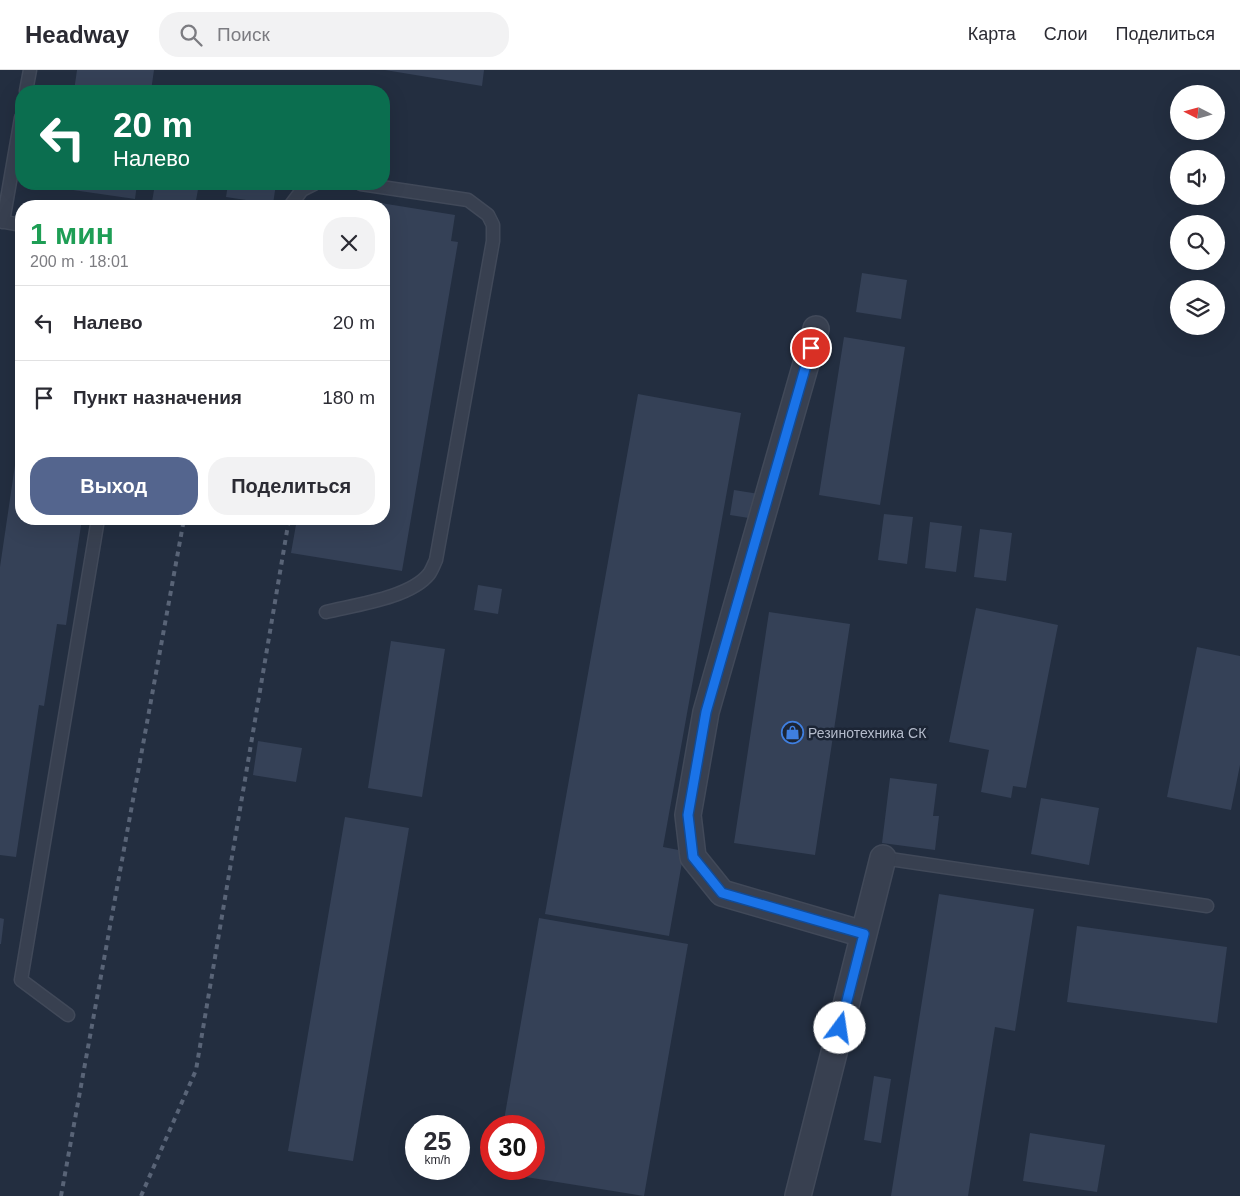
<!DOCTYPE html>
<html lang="ru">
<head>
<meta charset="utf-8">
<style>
	:root { --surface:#fff; --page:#f2f2f3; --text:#2b2b33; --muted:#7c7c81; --line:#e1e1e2; --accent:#54658e }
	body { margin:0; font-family:Helvetica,sans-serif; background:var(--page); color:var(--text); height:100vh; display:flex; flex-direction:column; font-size:19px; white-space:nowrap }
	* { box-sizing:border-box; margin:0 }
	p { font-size:16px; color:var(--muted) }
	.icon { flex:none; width:28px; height:28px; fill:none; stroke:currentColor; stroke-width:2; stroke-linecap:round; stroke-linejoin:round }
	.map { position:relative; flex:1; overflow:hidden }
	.panel { position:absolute; left:15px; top:130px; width:375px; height:325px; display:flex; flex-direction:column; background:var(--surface); border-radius:20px; box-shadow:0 5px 20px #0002 }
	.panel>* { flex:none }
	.top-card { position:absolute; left:15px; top:15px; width:375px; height:105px; border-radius:20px; box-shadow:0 5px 20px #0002; background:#0b6e4f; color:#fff; overflow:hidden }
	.needle { width:32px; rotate:276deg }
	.controls { position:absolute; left:1170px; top:15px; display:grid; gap:10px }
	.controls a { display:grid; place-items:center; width:55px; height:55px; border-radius:50%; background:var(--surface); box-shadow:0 5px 20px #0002; font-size:25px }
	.speed { position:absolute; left:405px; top:1045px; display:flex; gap:10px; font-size:25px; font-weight:700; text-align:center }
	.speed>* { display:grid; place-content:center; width:65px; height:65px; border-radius:50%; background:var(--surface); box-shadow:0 5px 20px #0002; line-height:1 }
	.speed small { font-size:12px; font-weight:400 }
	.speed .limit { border:8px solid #d22; background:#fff; color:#111 }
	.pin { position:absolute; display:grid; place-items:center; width:42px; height:42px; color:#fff; margin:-21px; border:2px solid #fff; border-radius:50%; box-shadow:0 1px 5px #0007 }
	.me { position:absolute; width:55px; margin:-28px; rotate:14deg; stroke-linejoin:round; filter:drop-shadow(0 0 4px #0008) }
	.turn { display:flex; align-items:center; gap:18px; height:105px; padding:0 15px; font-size:22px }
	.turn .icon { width:65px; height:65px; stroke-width:2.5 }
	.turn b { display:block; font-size:35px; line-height:42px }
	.round { display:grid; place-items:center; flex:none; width:52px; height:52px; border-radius:20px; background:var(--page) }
	.headline { display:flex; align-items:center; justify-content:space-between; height:85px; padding:0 15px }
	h1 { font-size:30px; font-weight:800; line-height:38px; color:#1e9e55 }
	.primary-button { display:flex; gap:10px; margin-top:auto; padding:10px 15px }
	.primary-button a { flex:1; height:58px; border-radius:20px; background:var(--accent); color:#fff; font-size:20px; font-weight:800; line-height:58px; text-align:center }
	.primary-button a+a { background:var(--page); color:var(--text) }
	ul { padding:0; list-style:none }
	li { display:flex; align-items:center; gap:15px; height:75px; padding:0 15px; border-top:1px solid var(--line) }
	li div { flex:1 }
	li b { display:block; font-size:19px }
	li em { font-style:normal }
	header { display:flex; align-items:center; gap:30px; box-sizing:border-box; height:70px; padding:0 25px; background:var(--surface); border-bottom:1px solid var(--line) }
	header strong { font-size:24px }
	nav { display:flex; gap:28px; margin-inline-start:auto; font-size:18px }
	.search { width:350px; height:45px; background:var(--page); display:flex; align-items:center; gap:12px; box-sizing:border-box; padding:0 18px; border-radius:20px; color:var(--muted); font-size:19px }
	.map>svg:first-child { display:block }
	.building { fill:#354157 }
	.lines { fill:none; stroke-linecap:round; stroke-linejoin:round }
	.lane-casing { stroke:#414959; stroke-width:15 }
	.street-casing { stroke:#414959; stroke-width:28 }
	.lane { stroke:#384050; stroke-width:12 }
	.street { stroke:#384050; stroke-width:25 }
	.rail { stroke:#596477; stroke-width:4; stroke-dasharray:5 5; stroke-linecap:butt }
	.route-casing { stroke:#114b97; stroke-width:12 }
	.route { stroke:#1a73e8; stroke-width:9 }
	.labels { text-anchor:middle; stroke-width:5; stroke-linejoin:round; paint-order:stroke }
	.poi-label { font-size:14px; fill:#b4bbcb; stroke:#1c2535; text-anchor:start }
</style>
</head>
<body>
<header>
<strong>Headway</strong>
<div class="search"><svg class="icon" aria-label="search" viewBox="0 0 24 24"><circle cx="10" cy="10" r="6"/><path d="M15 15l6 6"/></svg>Поиск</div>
<nav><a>Карта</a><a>Слои</a><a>Поделиться</a></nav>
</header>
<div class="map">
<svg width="1240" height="1126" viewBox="0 0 1240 1126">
	<rect width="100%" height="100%" fill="#232e40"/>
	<path class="building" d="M77,0h77l-3,21h-77z
		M385,0h99l-2,16z
		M60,114h77l-2,15 -76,-11z
		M155,114h44l-4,22h-16l-27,-4z
		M228,114h48l-3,20 -47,-7z
		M362,130l93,15 -4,26 7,1 -56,329 -111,-18 6,-34h87v-313h-23z
		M862,203l45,7 -6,39 -45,-7z
		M844,267l61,10 -25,158 -61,-10z
		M638,324l103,19 -78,434 21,4 -15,85 -124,-22z
		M20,361l1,88h61l-16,106 -9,-1 -13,82 -5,-1 -23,152 -16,-2v-288z
		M734,420l25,4 -4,25 -25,-4z
		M884,444l29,3 -6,47 -29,-4z
		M930,452l32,4 -6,46 -31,-4z
		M980,459l32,4 -6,48 -32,-4z
		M478,515l24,4 -4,25 -24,-4z
		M976,538l82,17 -32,163 -13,-2 -2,12 -30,-6 8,-42 -40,-8z
		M769,542l81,12 -35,231 -81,-12z
		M391,571l54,8 -23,148 -54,-9z
		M1197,577l43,9v109l-9,45 -64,-13z
		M258,671l44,7 -6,34 -43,-7z
		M890,708l47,6 -4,32h6l-4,34 -53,-7z
		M1041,728l58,10 -10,57 -58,-11z
		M345,747l64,11 -56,333 -65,-10z
		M939,824l95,15 -19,122 -20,-4 -27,169h-77z
		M0,848l4,1 -3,25h-1z
		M539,848l149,26 -44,252 -118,-19 1,-8h7v-43h-31z
		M1077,856l150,21 -10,76 -150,-21z
		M874,1006l17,3 -10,64 -17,-3z
		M1030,1063l75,12 -8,47 -74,-11z"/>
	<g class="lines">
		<defs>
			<path id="lane" d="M26,21l4,-21
				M290,136l12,-16 12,-6
				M0,151l21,4
				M3,152l18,-104
				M326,542c28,-7 84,-14 103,-38 3,-4 5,-10 7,-14l57,-319v-16l-5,-10 -20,-15 -107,-16
				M883,788l324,48
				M68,945l-47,-35 77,-461"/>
			<path id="street" d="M816,259l-110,383 -18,103 5,42 29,36 141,41
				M798,1126l85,-338"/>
		</defs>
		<use href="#lane" class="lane-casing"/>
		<use href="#street" class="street-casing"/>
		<use href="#lane" class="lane"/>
		<use href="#street" class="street"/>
		<path class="rail" d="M61,1126l123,-677
			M141,1126l55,-126 93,-551"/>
	</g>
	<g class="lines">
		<defs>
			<path id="route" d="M811,278l-105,364 -18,103 5,42 29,36 142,41 -24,94"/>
		</defs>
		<use href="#route" class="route-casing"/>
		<use href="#route" class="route"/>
	</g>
	<defs>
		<symbol id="shop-ring" viewBox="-11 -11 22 22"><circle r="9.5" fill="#1c2535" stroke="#3f7fe0" stroke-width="1.5"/><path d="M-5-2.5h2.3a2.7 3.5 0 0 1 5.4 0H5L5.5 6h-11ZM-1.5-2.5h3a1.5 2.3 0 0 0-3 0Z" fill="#3f7fe0"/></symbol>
	</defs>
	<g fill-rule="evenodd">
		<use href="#shop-ring" x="780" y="650" width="25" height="25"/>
	</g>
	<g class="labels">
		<g class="poi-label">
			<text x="808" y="668">Резинотехника СК</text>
		</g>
	</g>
</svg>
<div class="controls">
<a><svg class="needle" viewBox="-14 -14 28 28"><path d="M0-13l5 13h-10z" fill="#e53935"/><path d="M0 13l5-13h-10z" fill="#7c7c81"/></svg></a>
<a><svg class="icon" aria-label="sound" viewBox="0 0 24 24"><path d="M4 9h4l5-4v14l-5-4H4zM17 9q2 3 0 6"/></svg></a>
<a><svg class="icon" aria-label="search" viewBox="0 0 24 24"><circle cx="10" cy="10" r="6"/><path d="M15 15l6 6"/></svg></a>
<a><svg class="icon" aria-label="layers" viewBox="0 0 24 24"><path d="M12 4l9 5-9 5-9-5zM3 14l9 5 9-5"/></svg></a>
</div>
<div class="speed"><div>25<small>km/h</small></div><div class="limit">30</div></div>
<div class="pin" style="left:811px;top:278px;background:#d93025"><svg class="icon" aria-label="arrive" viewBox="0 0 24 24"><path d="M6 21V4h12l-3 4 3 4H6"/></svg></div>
<svg class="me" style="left:840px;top:958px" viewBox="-20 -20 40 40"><circle r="19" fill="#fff"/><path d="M0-13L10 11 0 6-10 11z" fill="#1a73e8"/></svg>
<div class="top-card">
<div class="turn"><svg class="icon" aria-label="left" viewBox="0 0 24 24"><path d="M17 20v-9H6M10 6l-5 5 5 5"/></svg><div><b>20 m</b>Налево</div></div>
</div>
<section class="panel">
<div class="headline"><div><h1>1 мин</h1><p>200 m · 18:01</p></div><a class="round"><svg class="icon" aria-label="close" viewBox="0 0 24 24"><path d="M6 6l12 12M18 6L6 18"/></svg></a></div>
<ul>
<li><svg class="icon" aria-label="left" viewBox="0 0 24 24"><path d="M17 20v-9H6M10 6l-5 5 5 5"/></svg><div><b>Налево</b></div><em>20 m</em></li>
<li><svg class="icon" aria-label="arrive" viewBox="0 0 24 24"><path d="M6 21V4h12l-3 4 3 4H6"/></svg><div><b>Пункт назначения</b></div><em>180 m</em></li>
</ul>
<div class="primary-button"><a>Выход</a><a>Поделиться</a></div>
</section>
</div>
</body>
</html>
